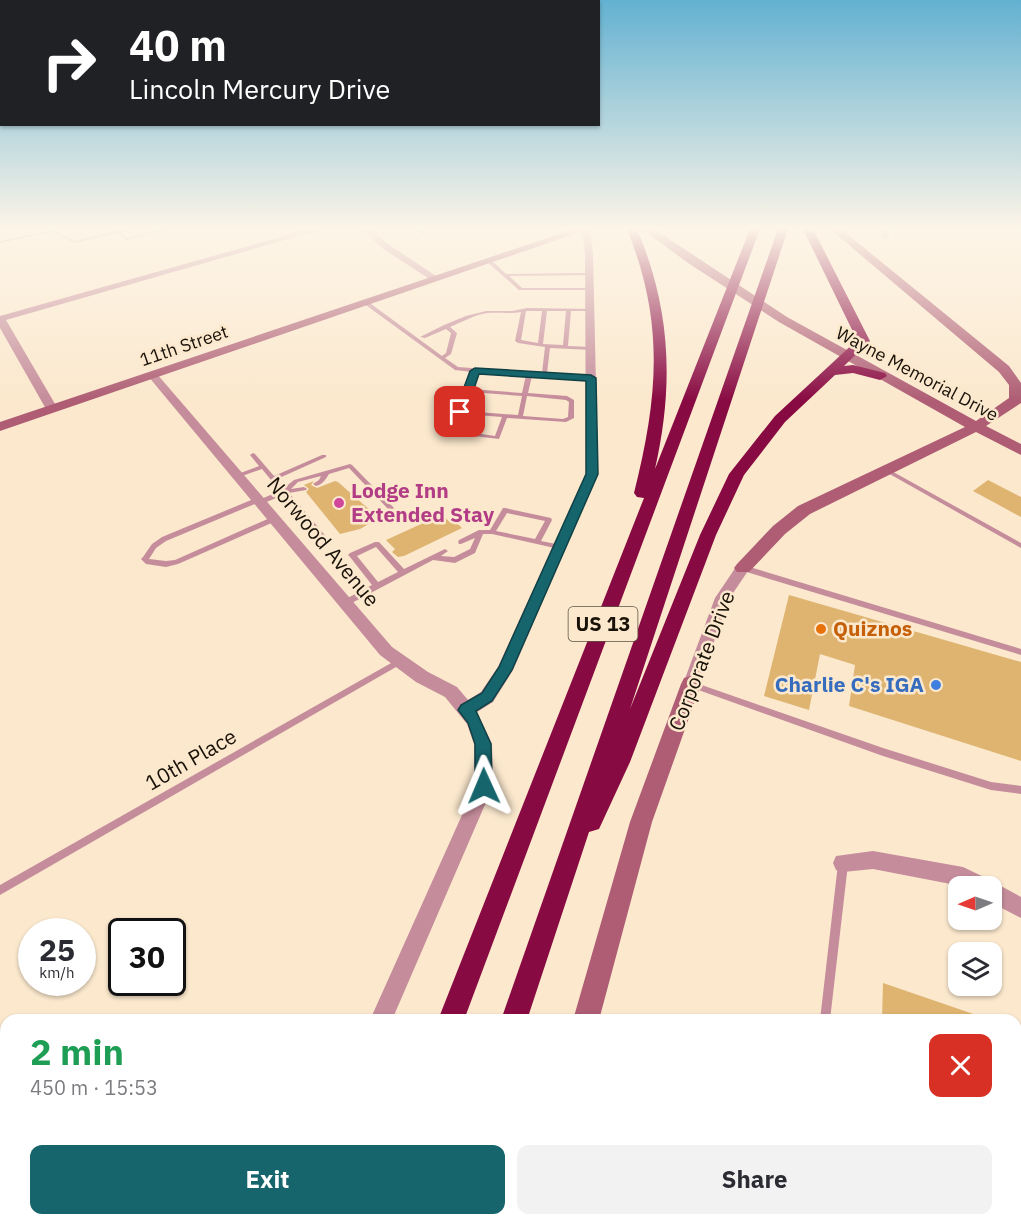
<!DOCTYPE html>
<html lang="en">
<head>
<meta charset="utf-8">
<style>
	:root { --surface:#fff; --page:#f2f2f3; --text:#2b2b33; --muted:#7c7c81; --accent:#17656c }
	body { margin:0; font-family:"IBM Plex Sans",sans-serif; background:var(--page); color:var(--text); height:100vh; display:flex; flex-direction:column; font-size:22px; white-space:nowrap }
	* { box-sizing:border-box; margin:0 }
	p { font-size:20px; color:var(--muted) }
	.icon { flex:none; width:33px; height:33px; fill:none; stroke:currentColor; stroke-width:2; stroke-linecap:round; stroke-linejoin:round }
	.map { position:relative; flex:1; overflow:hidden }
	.side { position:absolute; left:0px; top:1014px; width:1022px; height:212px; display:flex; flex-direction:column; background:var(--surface); border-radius:18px 18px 0 0; box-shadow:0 2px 4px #0004 }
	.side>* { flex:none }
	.hud { position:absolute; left:0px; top:0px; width:600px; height:126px; box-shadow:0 2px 4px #0004; background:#202124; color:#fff; overflow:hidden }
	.needle { width:39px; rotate:268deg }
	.controls { position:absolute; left:948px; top:876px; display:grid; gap:12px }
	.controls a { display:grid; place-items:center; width:54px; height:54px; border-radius:12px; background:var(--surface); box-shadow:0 2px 4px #0004; font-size:30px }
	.speed { position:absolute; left:18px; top:918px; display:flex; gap:12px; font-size:30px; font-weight:700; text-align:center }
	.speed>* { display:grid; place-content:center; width:78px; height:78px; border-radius:50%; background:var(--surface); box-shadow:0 2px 4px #0004; line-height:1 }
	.speed small { font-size:15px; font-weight:400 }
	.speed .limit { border:3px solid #111; border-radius:9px; background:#fff; color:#111 }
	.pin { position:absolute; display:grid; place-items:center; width:51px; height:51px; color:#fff; margin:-26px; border-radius:12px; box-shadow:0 3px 9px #0006 }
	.me { position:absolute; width:66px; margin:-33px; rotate:359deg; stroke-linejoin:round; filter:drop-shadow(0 0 4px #0008) }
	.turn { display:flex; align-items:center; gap:21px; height:126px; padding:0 30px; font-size:27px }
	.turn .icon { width:78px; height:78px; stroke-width:2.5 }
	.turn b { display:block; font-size:42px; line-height:51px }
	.round { display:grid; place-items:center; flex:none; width:63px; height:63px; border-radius:12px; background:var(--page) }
	.headline { display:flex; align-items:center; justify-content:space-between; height:102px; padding:0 30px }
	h1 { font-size:36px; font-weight:700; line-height:45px; color:#1e9e55 }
	.primary-button { display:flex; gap:12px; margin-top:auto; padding:12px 30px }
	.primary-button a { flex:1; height:69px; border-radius:12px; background:var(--accent); color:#fff; font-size:24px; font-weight:700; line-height:69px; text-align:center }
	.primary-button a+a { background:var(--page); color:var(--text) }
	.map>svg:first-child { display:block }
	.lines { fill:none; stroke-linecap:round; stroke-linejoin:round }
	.stream { stroke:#3dacae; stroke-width:2 }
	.building { fill:#deb470 }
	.lane { fill:#c58c9b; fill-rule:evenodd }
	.street { fill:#c58c9b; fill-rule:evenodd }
	.secondary { fill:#ae5d74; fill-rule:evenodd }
	.highway { fill:#880a42; fill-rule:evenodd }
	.route { fill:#17656c; stroke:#0f4246; stroke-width:1.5 }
	.hotel-dot { fill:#d1479c; stroke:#fbe8cd; stroke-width:2 }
	.food-dot { fill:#e8710a; stroke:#fbe8cd; stroke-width:2 }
	.shop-dot { fill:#3f7fe0; stroke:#fbe8cd; stroke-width:2 }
	.labels { text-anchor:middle; stroke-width:5; stroke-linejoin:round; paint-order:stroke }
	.far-street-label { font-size:18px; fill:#191209; stroke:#fbe8cd }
	.shield { fill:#fbe8cd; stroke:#5d5244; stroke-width:1.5 }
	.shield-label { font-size:20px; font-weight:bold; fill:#191209 }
	.hotel-label { font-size:21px; font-weight:bold; fill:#b23c85; stroke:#fbe8cd; text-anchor:start }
	.street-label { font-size:21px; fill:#191209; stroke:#fbe8cd }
	.food-label { font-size:21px; font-weight:bold; fill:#c56008; stroke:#fbe8cd; text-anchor:start }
	.shop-label { font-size:21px; font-weight:bold; fill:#366cbe; stroke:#fbe8cd; text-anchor:end }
</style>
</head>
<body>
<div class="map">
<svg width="1021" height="1225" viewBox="0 0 1021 1225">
	<rect width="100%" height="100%" fill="#fbe8cd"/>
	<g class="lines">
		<path class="stream" d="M418,229l6,5"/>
	</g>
	<path class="building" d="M988,480l33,17v20l-48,-26z
		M314,481l-3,4 6,3 18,-7 3,1 41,36 -19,11 -20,5 -34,-42 3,-3 -5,-4z
		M441,515l8,6h6l7,7 -58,28 -6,1 -6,-5 3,-3 -9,-9z
		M789,595l232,67v99l-172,-55 6,-41 -35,-11 -11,56 -45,-14z
		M883,983l102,35v2h-103z"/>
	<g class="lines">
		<path class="lane" d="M124,229h8l-11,3 6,6 34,-9h8l-43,11 -9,-7 -43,10 -21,-11 -53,11v-2l54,-11 21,11z
			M486,259h4l16,15 83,-1 2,1 -2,1 -80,1 13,12h68l2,1 -2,1h-71l-33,-29z
			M363,301h4l75,55 4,-3 5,-20 -5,-4 -21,9 -5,-1 24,-12 22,-9 20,-5h26l15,-3 66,1v2h-22l-3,35 23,1 3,2 -1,1 -43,-2 -3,25 44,3 3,2 -3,2 -59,-4 -4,17 39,3 7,4v18l-8,4 -59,-4 -8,21 -42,-5 -5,-6 20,-56 -17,-2 -92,-67zM526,311h16l-4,32 -17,-3zM547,311h19l-3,34 -20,-1zM521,312l-6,29 3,2 27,4 -3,26 -84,-6 -13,-9 6,-4 6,-21 -7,-6c12,-5 24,-12 37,-14 11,-1 23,1 34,-1zM477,372l49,3 -4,18 -51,-4zM470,392l52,4 -4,19 -54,-4zM527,396l39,4 3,2 -1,15 -5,2 -40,-3zM463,414l39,3 -7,19 -34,-5 -3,-3z
			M253,453l2,1 19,22 48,-21h4v2l-49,22 7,9 10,-8 56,-16 2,1 42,43 -3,2h-2l-40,-42 -20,6c-4,6 -6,10 -13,12l-3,-2 6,-4 2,-4 -23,6 -7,7 13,-2 3,2 -1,1 -17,3 39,46 1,2 -1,2h-4l-41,-48 -21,9h-2l-3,-1 -91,38 -10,7 -7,11 17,2 9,-1 97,-43h4l1,2 -1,2 -98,43 -12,3 -20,-3 -5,-5 2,-2 9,-13 10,-7 94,-39h2l3,1 19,-8 -18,-22 -23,8h-4v-2l24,-9 -9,-11z
			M888,469l133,74v5l-135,-76 -1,-1z
			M503,508h2l46,10 1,2 -11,21 20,4 1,2 -1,2h-2l-67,-15h-9l-8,19 -20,10 -22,-3 -85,45h-6l-1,-2 1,-2 30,-16 -22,-28 -2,-2 2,-2 25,-11h4l25,27 41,-20 3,2 -7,5 13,1 16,-8 5,-11 -14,6h-2l-1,-2 1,-2 20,-10h11zM507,513l38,8 -10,18 -39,-8zM376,547l22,25 -20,10 -21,-26z
			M743,565l278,84v6l-281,-85 -1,-2z
			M400,658l3,1 1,2 -1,2 -403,232v-10z
			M693,682l190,66 108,34 30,4v8l-30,-4 -108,-34 -193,-69 -1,-2 1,-2z
			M843,859l3,2 2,3 -18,156h-10l18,-156 2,-3z
			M800,1220h12v5h-12z"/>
		<path class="street" d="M309,229h14l-317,91 52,89 -2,2h-8l-2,-2 -46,-81v-12z
			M362,229h9l17,15 51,34 -8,2 -49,-32z
			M586,229l5,9 2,15 5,221 -85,196 -20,32 -16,10 15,32 1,42 -101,234h-22l105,-234 -1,-42 -7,-20 -22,-27 -29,-15 -36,-27 -232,-279 1,-2h8l235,273 36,25 29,15 11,13 13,-8 17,-25 88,-193 -1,-221 -2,-15 -5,-8z
			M882,229h8l-2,10 -7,-2z
			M743,563l7,5 -21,31 -30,85 -2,5 -6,2 -6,-2 -2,-5 32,-86 23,-34z
			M873,851l90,16 25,12 2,4 9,2 22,12v21l-29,-15v-17h-31l-88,-17 -30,3 -7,-2 -3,-7 3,-7z
			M281,1220h26l-2,5h-27z"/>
		<path class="secondary" d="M574,229h15l-589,202v-9z
			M642,229h12l133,88 189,104 33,-23v-13l-10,-13 -169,-143h11l168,137 12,17v20l-35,23 35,18v11l-45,-23 -166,82 -25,20 -36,38h-12l-3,-4 3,-4 36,-38 25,-20 167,-79 -186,-105 -91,-59z
			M691,676l7,2 3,6 -49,138 -53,198h-26l57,-198 51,-138 3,-6z
			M516,1220h30l-2,5h-30z"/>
		<path class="highway" d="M627,229h10c34,80 37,156 18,240l95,-240h10l-296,791h-26l206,-522 -7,-1 -3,-4c24,-96 31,-170 -7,-264z
			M778,229h10l-158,480 70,-174 29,-61 46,-58 82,-76 -54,-111h10l57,112 -26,25 9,-1 32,8 2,3 -7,4 -27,-7 -18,2 -50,47 -41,53 -28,60 -86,227 -31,67 -10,3 -62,188h-26z
			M360,1220h30l-2,5h-30z
			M432,1220h30l-2,5h-30z"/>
	</g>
	<linearGradient id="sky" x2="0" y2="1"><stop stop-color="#63b1d1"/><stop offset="0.57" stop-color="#fdf5e8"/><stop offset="1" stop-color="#fdf5e8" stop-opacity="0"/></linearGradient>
	<rect width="1021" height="401" fill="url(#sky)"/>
	<path class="route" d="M475,368l116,7 5,3 2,96 -86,196 -20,31 -16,10 15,33 1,42 -3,5 -5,2 -6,-2 -3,-5v-42l-7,-21 -10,-13 3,-5 21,-12 17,-26 87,-193v-93l-107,-7 -13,38 -9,2 -2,-2 15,-41z"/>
	<circle class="hotel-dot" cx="339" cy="503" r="6"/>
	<circle class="food-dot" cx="821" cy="629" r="6"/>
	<circle class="shop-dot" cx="936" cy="685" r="6"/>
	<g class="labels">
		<g class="far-street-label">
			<text transform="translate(184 346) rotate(-19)" y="6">11th Street</text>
			<text transform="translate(917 374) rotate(28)" y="6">Wayne Memorial Drive</text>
		</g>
		<rect class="shield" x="568.5" y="607" width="69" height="34" rx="4.5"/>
		<g class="shield-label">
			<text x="603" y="631">US 13</text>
		</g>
		<g class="hotel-label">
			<text x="351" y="498">Lodge Inn<tspan x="351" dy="24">Extended Stay</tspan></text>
		</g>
		<g class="street-label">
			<text transform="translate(323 542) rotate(50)" y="7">Norwood Avenue</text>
			<text transform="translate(702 661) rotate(-69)" y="7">Corporate Drive</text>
			<text transform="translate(191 760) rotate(-30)" y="7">10th Place</text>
		</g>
		<g class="food-label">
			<text x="833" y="636">Quiznos</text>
		</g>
		<g class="shop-label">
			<text x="924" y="692">Charlie C's IGA</text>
		</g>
	</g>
</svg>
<div class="controls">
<a><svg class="needle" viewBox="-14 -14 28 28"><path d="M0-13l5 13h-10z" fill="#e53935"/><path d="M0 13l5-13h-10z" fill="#7c7c81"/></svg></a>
<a><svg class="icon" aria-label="layers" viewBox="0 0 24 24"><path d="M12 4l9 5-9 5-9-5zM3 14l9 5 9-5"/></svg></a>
</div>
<div class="speed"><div>25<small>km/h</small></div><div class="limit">30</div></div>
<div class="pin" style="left:460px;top:412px;background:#d93025"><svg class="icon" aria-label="arrive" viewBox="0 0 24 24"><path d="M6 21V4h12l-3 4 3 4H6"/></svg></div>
<svg class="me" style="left:484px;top:786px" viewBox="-20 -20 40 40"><path d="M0-17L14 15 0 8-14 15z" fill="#17656c" stroke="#fff" stroke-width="4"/></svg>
<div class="hud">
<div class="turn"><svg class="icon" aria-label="right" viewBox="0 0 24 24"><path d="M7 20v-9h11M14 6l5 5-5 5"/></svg><div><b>40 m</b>Lincoln Mercury Drive</div></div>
</div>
<section class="side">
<div class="headline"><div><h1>2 min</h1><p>450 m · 15:53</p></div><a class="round" style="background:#d93025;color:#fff"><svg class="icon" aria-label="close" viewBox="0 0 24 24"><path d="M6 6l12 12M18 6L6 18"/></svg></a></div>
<div class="primary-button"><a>Exit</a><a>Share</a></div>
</section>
</div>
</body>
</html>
